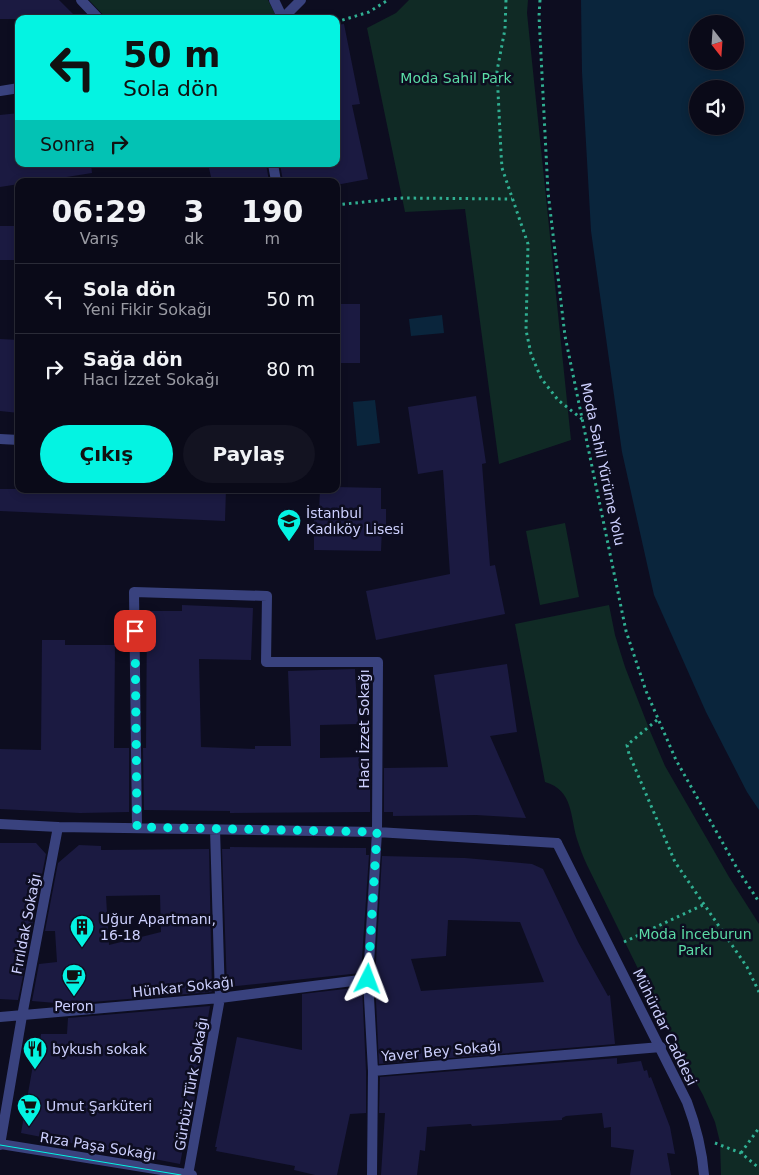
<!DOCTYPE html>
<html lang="tr">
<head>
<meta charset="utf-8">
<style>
	:root { --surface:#0a0a18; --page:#131321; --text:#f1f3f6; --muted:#999aa2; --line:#2a2b37; --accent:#04f3e2 }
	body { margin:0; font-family:"DejaVu Sans",sans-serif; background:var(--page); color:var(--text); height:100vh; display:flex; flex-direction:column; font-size:19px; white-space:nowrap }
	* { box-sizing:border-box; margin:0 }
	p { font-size:16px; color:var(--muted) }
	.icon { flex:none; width:28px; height:28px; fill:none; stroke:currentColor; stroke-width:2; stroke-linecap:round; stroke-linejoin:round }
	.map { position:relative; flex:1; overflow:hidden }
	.details { position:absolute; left:15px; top:178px; width:325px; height:315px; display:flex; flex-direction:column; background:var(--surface); border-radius:10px; box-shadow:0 2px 8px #0003,0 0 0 1px var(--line) }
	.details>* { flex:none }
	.top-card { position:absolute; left:15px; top:15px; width:325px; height:152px; border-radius:10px; box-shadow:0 2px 8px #0003,0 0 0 1px var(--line); background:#04f3e2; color:#111; overflow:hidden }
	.needle { width:32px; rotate:163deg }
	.buttons { position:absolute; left:689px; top:15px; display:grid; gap:10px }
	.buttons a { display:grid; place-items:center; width:55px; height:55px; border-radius:50%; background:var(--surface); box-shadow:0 2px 8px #0003,0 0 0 1px var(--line); font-size:25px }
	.pin { position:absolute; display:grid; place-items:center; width:42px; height:42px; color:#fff; margin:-21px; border-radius:10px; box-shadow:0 2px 8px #0006 }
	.me { position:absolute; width:55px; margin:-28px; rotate:3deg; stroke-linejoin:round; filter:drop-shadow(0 0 4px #0008) }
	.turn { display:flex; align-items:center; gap:18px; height:105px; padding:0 25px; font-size:22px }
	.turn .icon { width:65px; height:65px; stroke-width:2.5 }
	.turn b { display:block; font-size:35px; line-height:42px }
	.then { display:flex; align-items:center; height:48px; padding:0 25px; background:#0003; gap:10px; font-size:19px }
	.eta { display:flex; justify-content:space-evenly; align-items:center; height:85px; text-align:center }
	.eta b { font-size:30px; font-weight:600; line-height:35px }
	.button { display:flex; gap:10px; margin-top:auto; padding:10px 25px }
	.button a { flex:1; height:58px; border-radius:30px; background:var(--accent); color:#111; font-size:20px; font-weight:600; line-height:58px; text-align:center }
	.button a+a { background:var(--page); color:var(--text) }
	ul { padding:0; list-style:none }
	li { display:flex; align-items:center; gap:15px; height:70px; padding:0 25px; border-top:1px solid var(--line) }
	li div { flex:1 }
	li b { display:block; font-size:19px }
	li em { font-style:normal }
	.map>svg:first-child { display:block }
	.green { fill:#102a25 }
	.water { fill:#0a253c; fill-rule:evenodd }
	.building { fill:#1b1a41; fill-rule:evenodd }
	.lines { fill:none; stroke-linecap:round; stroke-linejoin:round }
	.path { stroke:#30af92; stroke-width:3; stroke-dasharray:2.5 4; stroke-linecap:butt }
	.pedestrian { stroke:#39427e; stroke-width:10 }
	.minor { stroke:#39427e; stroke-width:10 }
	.tertiary { stroke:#39427e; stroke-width:10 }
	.tram { stroke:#04f3e2; stroke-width:1 }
	.route { stroke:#04f3e2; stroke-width:9; stroke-dasharray:0 16.2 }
	.labels { text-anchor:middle; stroke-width:5; stroke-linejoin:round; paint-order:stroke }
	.park-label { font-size:14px; fill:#5bdca6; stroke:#0d0d20 }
	.street-label { font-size:14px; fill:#cdd0fe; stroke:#0d0d20 }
	.poi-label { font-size:14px; fill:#cdd0fe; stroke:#0d0d20; text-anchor:start }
</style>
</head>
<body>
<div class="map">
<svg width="759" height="1175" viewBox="0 0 759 1175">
	<rect width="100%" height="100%" fill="#0d0d20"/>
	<path class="green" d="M89,0h179l9,18 -170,1z
		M409,0h119l-1,13 44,427 -72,24 -34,-255 -60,3 -38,-184 29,-15z
		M565,523l14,74 -39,8 -14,-74z
		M609,605l6,30 10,32 25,64 15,35 64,111 30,47v251h-38l-1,-33 -5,-20 -12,-27 -29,-53 -87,-177c-4,-8 -7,-17 -10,-26 -7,-24 -4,-49 -32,-57l-30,-158z"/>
	<path class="water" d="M581,0h178v810l-12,-18 -41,-80 -52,-117 -32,-143 -31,-221 -9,-159zM698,24h37v37h-37zM698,89h37v37h-37z
		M442,315l2,18 -33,3 -2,-17z
		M375,400l5,43 -23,3 -4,-44z"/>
	<path class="building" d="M0,0h59l19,19h-78z
		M344,24l16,80 -8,1 16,74 -32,6v-4h-53l-3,-17h56v-139z
		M19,113v51h72l1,9 -51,8h-22v3l-19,3v-72z
		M208,164h58l3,17h-57z
		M0,226h19v34h-19z
		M336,304h24v59h-24z
		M0,339l19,1v73l-19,-2z
		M476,396l10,67 -4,1 8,102 5,-1 10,49 -129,26 -10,-49 84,-17 -7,-104 -25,4 -10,-67z
		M336,487l45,1v21h5v19h-4l-1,23 -67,-1v-38h5l1,-23h16z
		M0,489h226l-1,32 -225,-10z
		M182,605l71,3 -2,52 -52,-1 2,88 54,2v-3h36l-3,-75 67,-2 3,55 -38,1v33l44,-1v11h6v44l-140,1v-2l-86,-1 -1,-62h3l1,-137h35z
		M42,640h23v5h50l-1,103h15v64l-49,1 -80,-4v-60l41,1z
		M507,664l10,68 -27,4 36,82 -50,-3 -83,1v-4h-9v-44l64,-1 -14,-92z
		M0,843h36l10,11 -15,77h-5l-7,35h6l-7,34 -18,-1z
		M79,845l22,1v4l108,-1 3,143 -144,12 -36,-3 7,-37 18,-2 -2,-31h-10l13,-68zM160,895l1,37 -52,13 -3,-49z
		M230,847l136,1v7h3l-8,118 -134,14 -5,-138h8z
		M382,856l83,2 67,6 11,5 35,73 30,54 2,-1 5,49 -236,20 -4,-85zM448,920l72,2 24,60 -123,9 -10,-32 35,-3z
		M362,987l4,84v42l-16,1 -13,61h-22l-21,-5 1,-4 -79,-15 1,-4h-2l22,-110 65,13v-56z
		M210,1006l-23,138 -3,-1 -4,21 -159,-31 12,-68h3l5,-31h26l1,-16z
		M617,1058v6l24,-3 3,10 3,-1 2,8 2,-1 19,50 5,27 -8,-1 4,22h-41l4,-25 -23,-3v-20l-7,1 -2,-15 -36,3 -4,2v2l-90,6 -1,-2 -44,3 -2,24 -5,-1 -3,25h-36l4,-62h-6l1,-36z"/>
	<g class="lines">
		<path class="path" d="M506,0l-1,29 -8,42 4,82 1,15 26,76 -2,86 5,24 10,24 17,22 24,19
			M540,0l-1,16 9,176 17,144 61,295 20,60 30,69 62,110 21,32
			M336,22l33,-10 19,-12
			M336,205l66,-7 110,1
			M657,720l-30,25 2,9 46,108 72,105 12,25
			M624,942l81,-38
			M715,1143l26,10 18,15
			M741,1153l18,-25"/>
		<path class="pedestrian" d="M283,18l18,-18"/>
		<path class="minor" d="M81,0l18,19
			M274,0l9,19
			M0,91l19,-3
			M273,164l3,17
			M0,439l19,1
			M0,824l58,3 319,5 180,11
			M137,827l-3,-235 133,4 -1,66h112l-1,170 -9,147 5,92 -1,104
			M0,1017l220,-19 148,-19
			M373,1071l288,-24
			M0,1144l192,31
			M0,1145l22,-129 36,-189
			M188,1175l32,-177 -5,-169"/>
		<path class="tertiary" d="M557,843l130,259c9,24 15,47 17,73"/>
		<path class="tram" d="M0,1145l181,30"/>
	</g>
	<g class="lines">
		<path class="route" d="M135,631l2,196 240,5 -9,147"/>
	</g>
	<defs>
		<symbol id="school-pin" viewBox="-11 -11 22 30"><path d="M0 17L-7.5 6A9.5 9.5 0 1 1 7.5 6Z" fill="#04f3e2" stroke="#0d0d20"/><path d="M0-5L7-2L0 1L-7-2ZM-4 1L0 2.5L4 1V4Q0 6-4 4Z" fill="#111"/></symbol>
		<symbol id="building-pin" viewBox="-11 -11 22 30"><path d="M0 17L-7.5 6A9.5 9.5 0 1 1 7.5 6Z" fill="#04f3e2" stroke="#0d0d20"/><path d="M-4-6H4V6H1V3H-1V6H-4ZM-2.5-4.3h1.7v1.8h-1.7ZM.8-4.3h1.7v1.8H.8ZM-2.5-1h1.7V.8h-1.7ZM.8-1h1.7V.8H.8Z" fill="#111"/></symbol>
		<symbol id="cafe-pin" viewBox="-11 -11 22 30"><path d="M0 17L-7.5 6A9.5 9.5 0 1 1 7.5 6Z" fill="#04f3e2" stroke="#0d0d20"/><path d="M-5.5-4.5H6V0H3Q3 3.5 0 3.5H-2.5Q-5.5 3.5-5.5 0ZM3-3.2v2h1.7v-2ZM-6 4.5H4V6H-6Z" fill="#111"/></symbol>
		<symbol id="restaurant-pin" viewBox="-11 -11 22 30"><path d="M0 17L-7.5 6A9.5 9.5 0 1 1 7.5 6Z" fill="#04f3e2" stroke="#0d0d20"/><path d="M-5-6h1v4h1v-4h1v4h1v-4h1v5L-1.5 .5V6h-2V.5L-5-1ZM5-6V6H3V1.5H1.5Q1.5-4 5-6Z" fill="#111"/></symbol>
		<symbol id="supermarket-pin" viewBox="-11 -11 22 30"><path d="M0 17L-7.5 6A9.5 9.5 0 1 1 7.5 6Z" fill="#04f3e2" stroke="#0d0d20"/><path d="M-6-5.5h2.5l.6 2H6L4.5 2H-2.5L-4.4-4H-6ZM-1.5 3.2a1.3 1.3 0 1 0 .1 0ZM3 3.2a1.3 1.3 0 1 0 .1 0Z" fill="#111"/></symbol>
	</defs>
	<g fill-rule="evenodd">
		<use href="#school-pin" x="275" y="507" width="28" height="38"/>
		<use href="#building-pin" x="68" y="913" width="28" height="38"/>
		<use href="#cafe-pin" x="60" y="962" width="28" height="38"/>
		<use href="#restaurant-pin" x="21" y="1035" width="28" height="38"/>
		<use href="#supermarket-pin" x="15" y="1092" width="28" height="38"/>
	</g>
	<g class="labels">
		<g class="park-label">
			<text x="456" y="83">Moda Sahil Park</text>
			<text x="695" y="939">Moda İnceburun<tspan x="695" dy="16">Parkı</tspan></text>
		</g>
		<g class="street-label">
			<text transform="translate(603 464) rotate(78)" y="5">Moda Sahil Yürüme Yolu</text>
			<text transform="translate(364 729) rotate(-90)" y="5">Hacı İzzet Sokağı</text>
			<text transform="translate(26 924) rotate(-79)" y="5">Fırıldak Sokağı</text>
			<text transform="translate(183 987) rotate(-6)" y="5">Hünkar Sokağı</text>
			<text transform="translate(665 1027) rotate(64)" y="5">Mühürdar Caddesi</text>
			<text transform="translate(441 1051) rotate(-5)" y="5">Yaver Bey Sokağı</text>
			<text transform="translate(191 1084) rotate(-80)" y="5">Gürbüz Türk Sokağı</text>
			<text transform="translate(98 1146) rotate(9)" y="5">Rıza Paşa Sokağı</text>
		</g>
		<g class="poi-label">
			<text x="306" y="518">İstanbul<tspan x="306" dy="16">Kadıköy Lisesi</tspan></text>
			<text x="100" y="924">Uğur Apartmanı,<tspan x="100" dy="16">16-18</tspan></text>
			<text x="74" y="1011" text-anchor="middle">Peron</text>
			<text x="52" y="1054">bykush sokak</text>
			<text x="46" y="1111">Umut Şarküteri</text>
		</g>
	</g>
</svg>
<div class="buttons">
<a><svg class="needle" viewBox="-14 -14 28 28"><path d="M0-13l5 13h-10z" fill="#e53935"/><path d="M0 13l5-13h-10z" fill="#999aa2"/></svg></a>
<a><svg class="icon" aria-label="sound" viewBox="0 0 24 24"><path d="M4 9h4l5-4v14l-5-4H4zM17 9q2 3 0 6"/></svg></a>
</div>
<div class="pin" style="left:135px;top:631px;background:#d93025"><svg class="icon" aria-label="arrive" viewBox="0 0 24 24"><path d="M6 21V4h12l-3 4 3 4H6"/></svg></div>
<svg class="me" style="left:368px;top:979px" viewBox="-20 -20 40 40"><path d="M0-17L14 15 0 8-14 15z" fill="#04f3e2" stroke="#fff" stroke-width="4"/></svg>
<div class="top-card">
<div class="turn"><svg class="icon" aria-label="left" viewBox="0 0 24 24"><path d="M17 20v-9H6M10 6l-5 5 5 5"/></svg><div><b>50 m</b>Sola dön</div></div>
<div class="then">Sonra<svg class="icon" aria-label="right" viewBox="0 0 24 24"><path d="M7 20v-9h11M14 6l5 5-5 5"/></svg></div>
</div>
<section class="details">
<div class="eta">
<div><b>06:29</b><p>Varış</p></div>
<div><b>3</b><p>dk</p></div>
<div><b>190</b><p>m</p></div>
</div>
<ul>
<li><svg class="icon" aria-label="left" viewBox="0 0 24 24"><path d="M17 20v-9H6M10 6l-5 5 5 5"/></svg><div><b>Sola dön</b><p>Yeni Fikir Sokağı</p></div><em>50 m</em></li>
<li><svg class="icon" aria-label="right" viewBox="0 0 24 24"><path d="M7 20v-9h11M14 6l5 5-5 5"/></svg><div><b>Sağa dön</b><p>Hacı İzzet Sokağı</p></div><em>80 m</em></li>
</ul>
<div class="button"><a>Çıkış</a><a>Paylaş</a></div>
</section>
</div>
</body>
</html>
